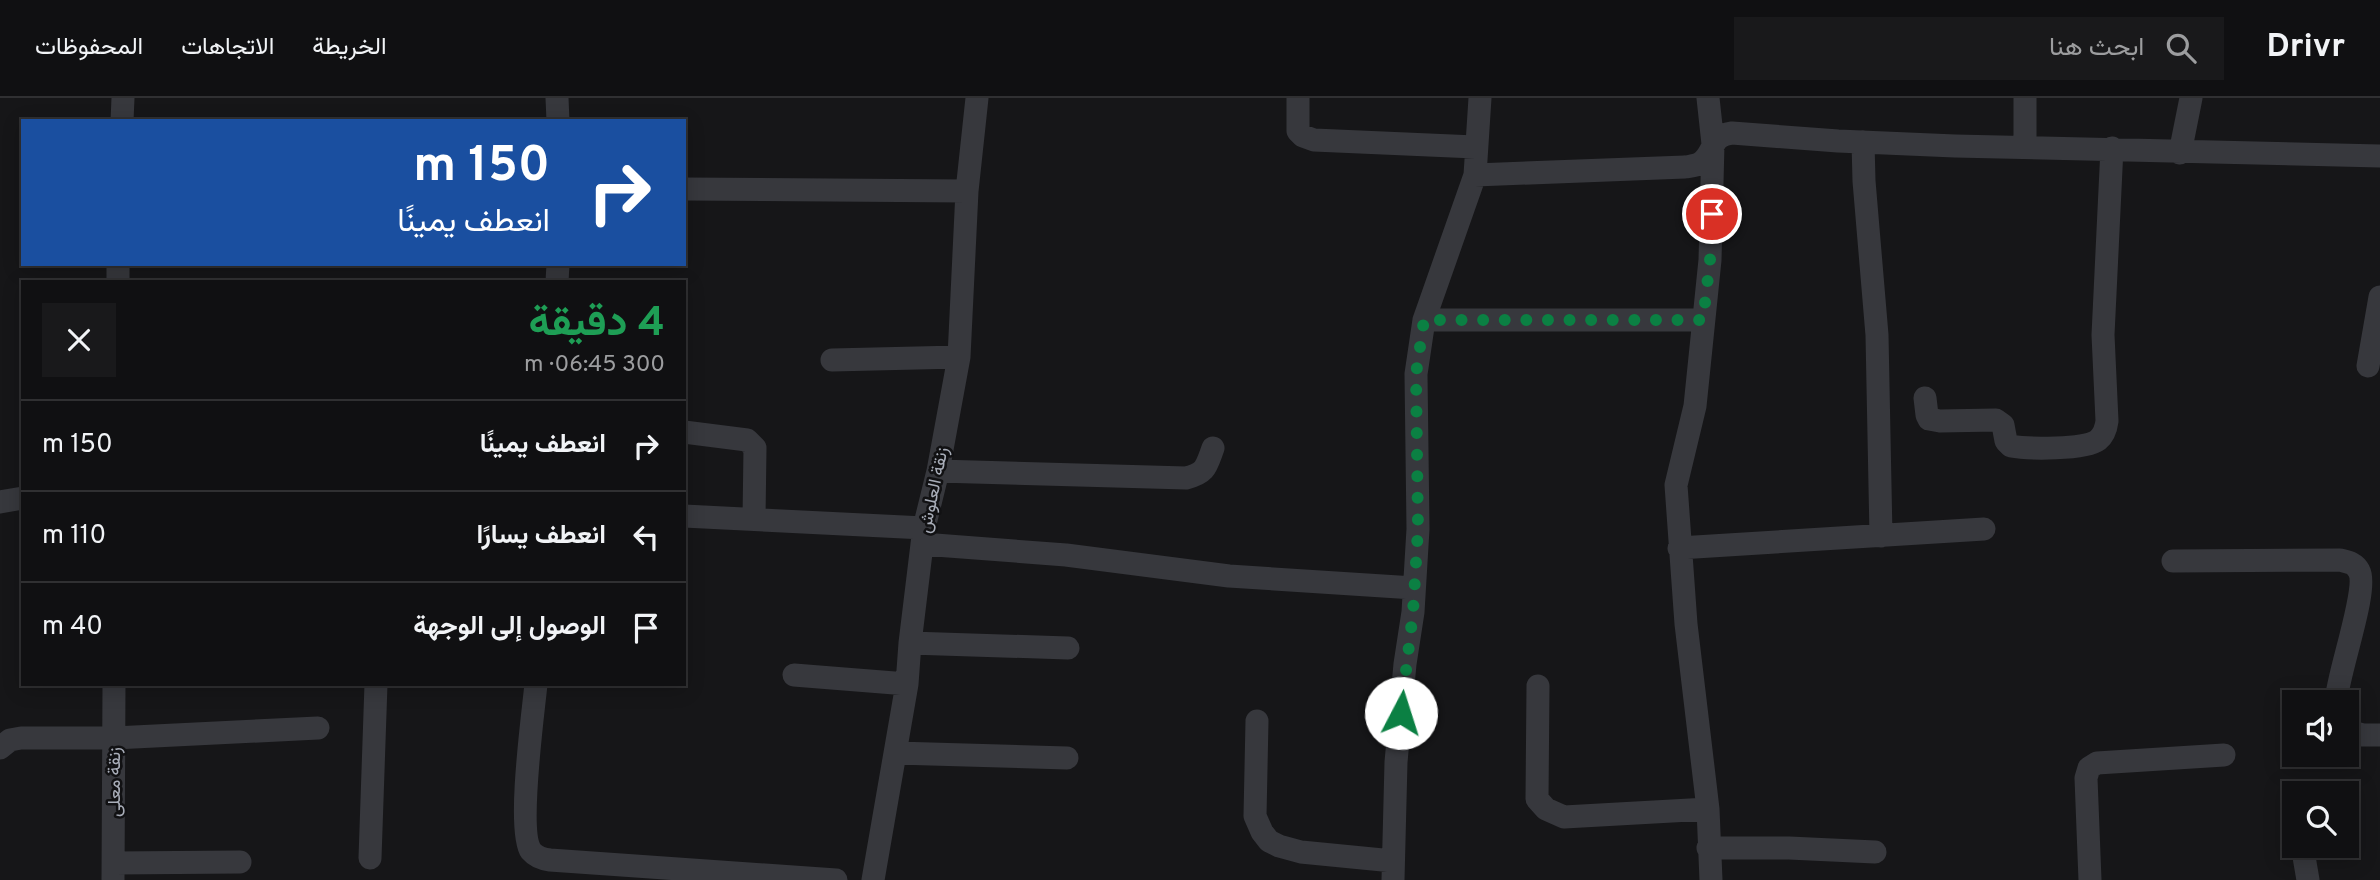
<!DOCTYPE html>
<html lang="ar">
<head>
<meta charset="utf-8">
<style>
	:root { --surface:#101012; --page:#19191b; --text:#f1f3f6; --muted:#9c9d9f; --line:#303032 }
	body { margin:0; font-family:Overpass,Vazirmatn,sans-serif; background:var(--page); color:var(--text); direction:rtl; height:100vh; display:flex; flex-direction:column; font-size:26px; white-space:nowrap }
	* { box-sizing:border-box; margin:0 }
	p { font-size:23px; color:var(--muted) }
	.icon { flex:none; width:38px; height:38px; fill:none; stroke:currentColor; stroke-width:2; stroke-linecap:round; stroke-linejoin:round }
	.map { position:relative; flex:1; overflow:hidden; direction:ltr }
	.panel { position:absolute; left:21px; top:182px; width:665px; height:406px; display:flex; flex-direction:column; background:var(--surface); border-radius:0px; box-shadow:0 4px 18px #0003,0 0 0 2px var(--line); direction:rtl }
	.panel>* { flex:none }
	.banner { position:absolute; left:21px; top:21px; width:665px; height:147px; border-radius:0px; box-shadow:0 4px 18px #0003,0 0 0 2px var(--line); direction:rtl; background:#1a4fa0; color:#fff; overflow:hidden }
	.tools { position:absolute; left:2282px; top:592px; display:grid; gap:14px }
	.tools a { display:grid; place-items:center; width:77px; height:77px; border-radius:0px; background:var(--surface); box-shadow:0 4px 18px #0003,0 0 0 2px var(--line); font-size:35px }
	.pin { position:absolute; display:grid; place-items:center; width:60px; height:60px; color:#fff; margin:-30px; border:4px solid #fff; border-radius:50%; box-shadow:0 2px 7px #0007 }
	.me { position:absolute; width:77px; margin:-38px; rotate:5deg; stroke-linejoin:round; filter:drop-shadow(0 0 5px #0008) }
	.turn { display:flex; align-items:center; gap:24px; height:147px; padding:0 21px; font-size:32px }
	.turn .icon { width:91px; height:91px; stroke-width:2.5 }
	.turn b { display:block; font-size:49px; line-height:60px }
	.round { display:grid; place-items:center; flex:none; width:74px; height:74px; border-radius:0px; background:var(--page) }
	.headline { display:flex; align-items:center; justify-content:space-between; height:119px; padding:0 21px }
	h1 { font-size:42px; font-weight:700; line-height:52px; color:#1e9e55 }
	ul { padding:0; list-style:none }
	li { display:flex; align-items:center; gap:21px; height:91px; padding:0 21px; border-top:2px solid var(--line) }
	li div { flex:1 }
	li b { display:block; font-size:26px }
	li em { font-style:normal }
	header { display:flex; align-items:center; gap:42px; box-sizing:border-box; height:98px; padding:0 35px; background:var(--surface); border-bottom:2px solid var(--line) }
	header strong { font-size:33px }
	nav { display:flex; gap:38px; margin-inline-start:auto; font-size:24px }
	.search { width:490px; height:63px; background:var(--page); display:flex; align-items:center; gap:18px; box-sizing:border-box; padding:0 24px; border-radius:0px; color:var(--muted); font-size:26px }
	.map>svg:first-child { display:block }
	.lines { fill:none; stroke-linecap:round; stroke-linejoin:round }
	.minor { stroke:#37383d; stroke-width:23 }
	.route { stroke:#0b8043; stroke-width:12; stroke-dasharray:0 21.6 }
	.labels { text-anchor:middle; stroke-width:5; stroke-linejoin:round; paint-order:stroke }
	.street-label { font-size:18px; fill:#a8adb8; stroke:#111113 }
</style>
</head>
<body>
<header>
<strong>Drivr</strong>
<div class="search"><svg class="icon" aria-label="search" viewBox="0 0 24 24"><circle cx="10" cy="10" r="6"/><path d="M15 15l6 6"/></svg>ابحث هنا</div>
<nav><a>الخريطة</a><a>الاتجاهات</a><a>المحفوظات</a></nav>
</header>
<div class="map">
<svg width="2380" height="782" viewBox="0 0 2380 782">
	<rect width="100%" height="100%" fill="#161618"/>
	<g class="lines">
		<path class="minor" d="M557,0l1,23
			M1298,0v33l5,5 11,4 161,7
			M1708,0l5,46 -3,116 -15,146 -19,79 10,139 22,185 3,71
			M122,23l1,-23
			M1863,44l1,39 13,154 4,201
			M2025,49v-49
			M2180,55l11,-55
			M1475,77l210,-8c6,-1 13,-1 18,-6 13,-12 7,-25 29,-28l106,8 117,5 425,10
			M684,91l283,2
			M118,184v-18
			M557,184l1,-18
			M1424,222h279
			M832,262l127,-3
			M2368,268l12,-69
			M1925,300l2,17 2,4 11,2 56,-1 7,5 3,16 5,5c16,3 74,4 87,-6 6,-5 8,-11 9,-19l-4,-86 9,-187
			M684,334l63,8 8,8 -1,71
			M938,373l248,7c20,-5 20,-11 27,-30
			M0,404l23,-4
			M684,418l240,12
			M922,446l144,11 163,21 185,12
			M1679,450l305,-19
			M2173,463l167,-1c8,2 15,3 19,11 10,18 -22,104 -23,131
			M910,545l158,5
			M794,577l113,9
			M536,586c-3,30 -19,147 -5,167 5,6 11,8 19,9l286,20
			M1538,588l-1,113 9,10 18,8 144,-8
			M1257,623l-2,95 7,16 7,9 10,5 22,6 92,9
			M2347,633l16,4h17
			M0,650l10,-8 11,-2h93l204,-10
			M896,655l171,5
			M2302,747l6,35
			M1708,750h81l86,4
			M370,760l6,-174
			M114,765l126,-1
			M113,782l1,-196
			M873,782l34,-196 3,-41 14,-115 14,-57 21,-114 8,-166 10,-93
			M1393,782l3,-118 9,-98 8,-52 5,-83 -2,-155 8,-54 51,-145 5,-77
			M2090,782l-4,-102 3,-10 8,-5 127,-8"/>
	</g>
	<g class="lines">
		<path class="route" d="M1401,615l12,-101 5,-83 -2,-155 8,-54h279l7,-60 2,-46"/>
	</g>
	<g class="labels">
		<g class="street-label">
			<text transform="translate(933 392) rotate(-78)" y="6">زنقة العلوش</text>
			<text transform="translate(114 684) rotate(-90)" y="6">زنقة معلى</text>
		</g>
	</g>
</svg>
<div class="tools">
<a><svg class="icon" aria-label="sound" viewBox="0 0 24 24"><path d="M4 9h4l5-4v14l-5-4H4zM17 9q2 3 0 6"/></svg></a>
<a><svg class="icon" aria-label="search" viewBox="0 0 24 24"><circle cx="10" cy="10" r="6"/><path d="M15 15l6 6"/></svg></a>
</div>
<div class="pin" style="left:1712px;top:116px;background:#d93025"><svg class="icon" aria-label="arrive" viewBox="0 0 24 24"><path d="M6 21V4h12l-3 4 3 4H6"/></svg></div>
<svg class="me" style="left:1401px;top:615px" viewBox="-20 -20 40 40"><circle r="19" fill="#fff"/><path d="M0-13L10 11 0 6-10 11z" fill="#0b8043"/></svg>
<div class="banner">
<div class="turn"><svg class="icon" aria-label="right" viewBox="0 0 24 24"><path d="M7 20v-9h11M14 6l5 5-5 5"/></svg><div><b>150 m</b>انعطف يمينًا</div></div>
</div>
<section class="panel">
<div class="headline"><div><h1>4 دقيقة</h1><p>300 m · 06:45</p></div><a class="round"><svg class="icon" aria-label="close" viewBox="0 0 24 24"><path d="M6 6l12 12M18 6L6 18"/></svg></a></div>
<ul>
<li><svg class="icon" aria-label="right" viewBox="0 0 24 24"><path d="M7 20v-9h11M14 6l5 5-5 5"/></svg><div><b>انعطف يمينًا</b></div><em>150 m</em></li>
<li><svg class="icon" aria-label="left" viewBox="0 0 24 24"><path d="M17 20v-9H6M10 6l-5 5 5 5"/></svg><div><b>انعطف يسارًا</b></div><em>110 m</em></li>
<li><svg class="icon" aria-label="arrive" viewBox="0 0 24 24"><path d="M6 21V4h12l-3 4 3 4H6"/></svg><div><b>الوصول إلى الوجهة</b></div><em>40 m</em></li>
</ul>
</section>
</div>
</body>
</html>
